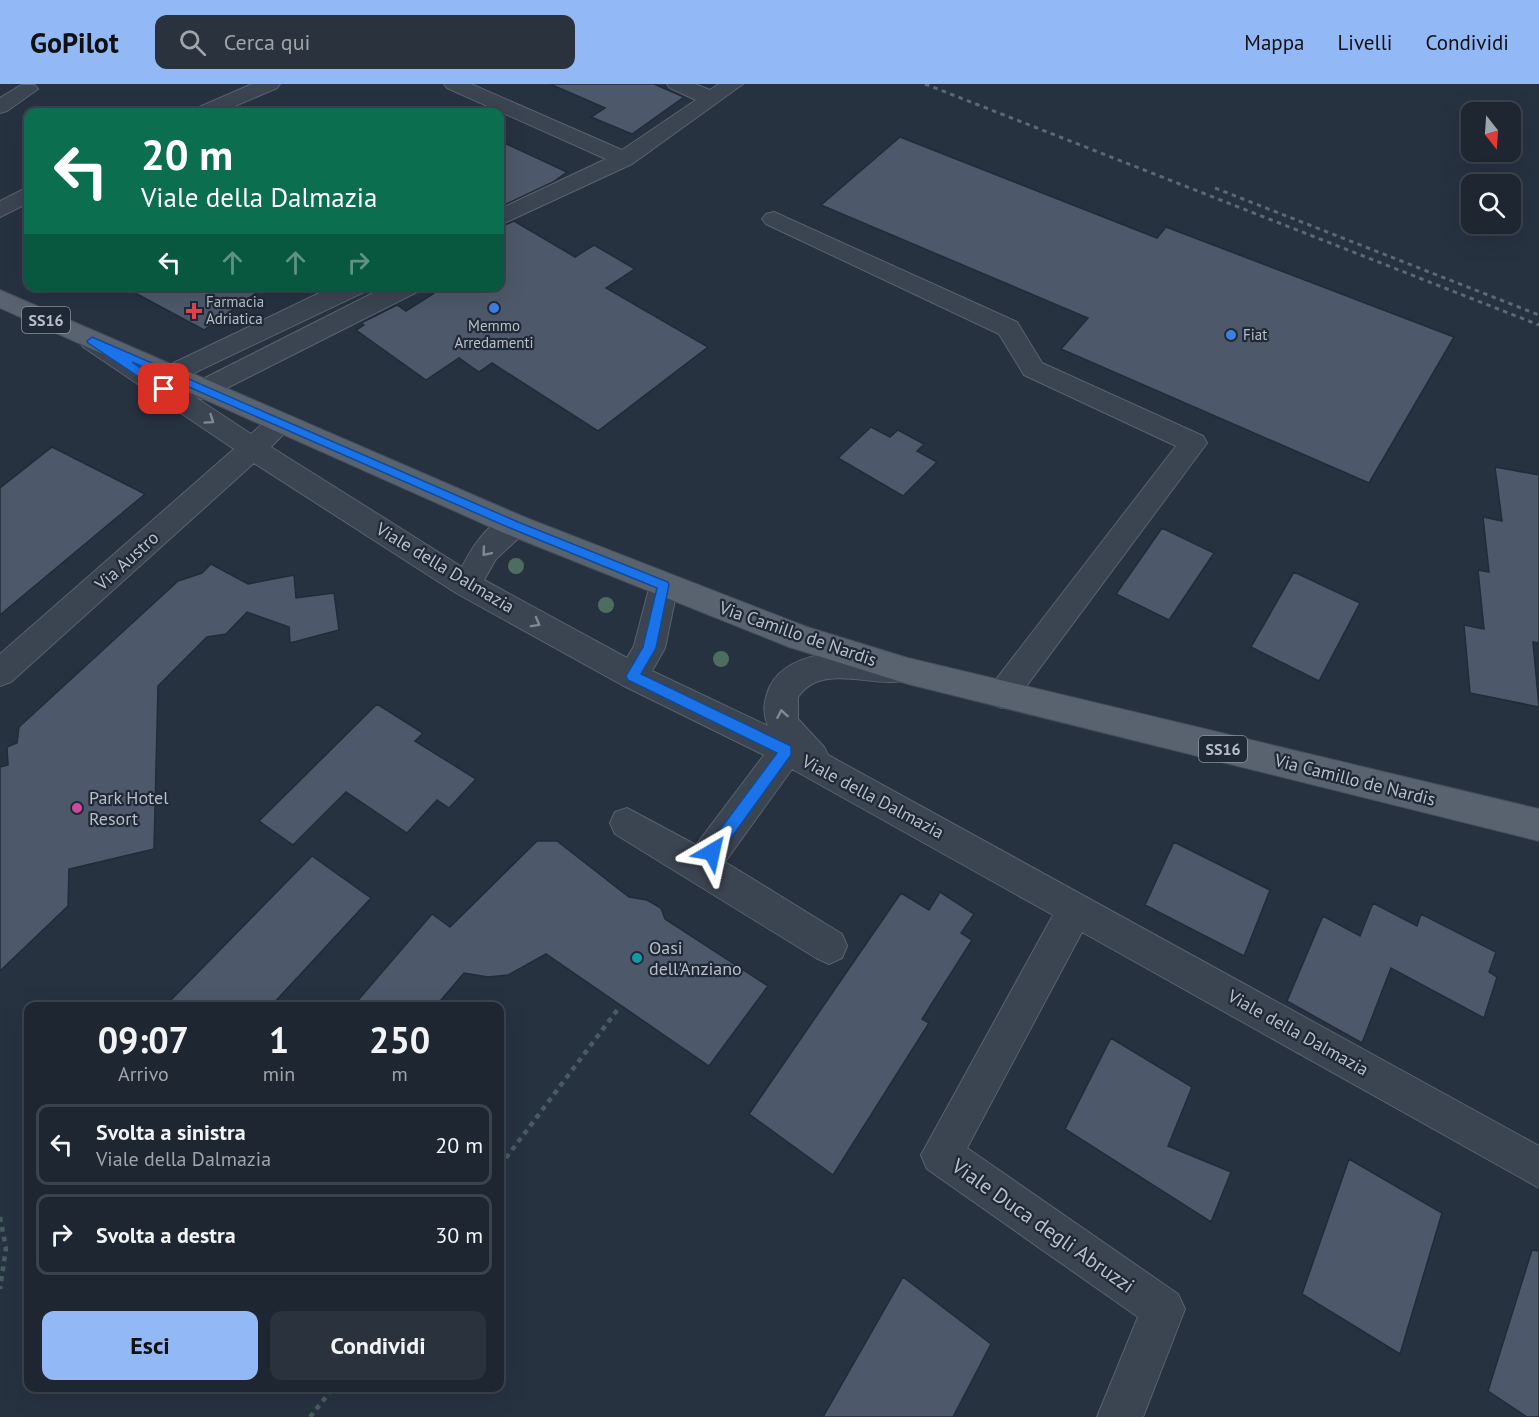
<!DOCTYPE html>
<html lang="it">
<head>
<meta charset="utf-8">
<style>
	:root { --surface:#1d2631; --page:#2a323d; --text:#f1f3f6; --muted:#a0a5ab; --line:#3b434d; --accent:#92b8f5 }
	body { margin:0; font-family:"PT Sans",sans-serif; background:var(--page); color:var(--text); height:100vh; display:flex; flex-direction:column; font-size:22px; white-space:nowrap }
	* { box-sizing:border-box; margin:0 }
	p { font-size:20px; color:var(--muted) }
	.icon { flex:none; width:33px; height:33px; fill:none; stroke:currentColor; stroke-width:2; stroke-linecap:round; stroke-linejoin:round }
	.map { position:relative; flex:1; overflow:hidden }
	.sheet { position:absolute; left:24px; top:918px; width:480px; height:390px; display:flex; flex-direction:column; background:var(--surface); border-radius:12px; box-shadow:0 6px 24px #0002,0 0 0 2px var(--line) }
	.sheet>* { flex:none }
	.banner { position:absolute; left:24px; top:24px; width:480px; height:183px; border-radius:12px; box-shadow:0 6px 24px #0002,0 0 0 2px var(--line); background:#0b6e4f; color:#fff; overflow:hidden }
	.needle { width:39px; rotate:163deg }
	.tools { position:absolute; left:1461px; top:18px; display:grid; gap:12px }
	.tools a { display:grid; place-items:center; width:60px; height:60px; border-radius:12px; background:var(--surface); box-shadow:0 6px 24px #0002,0 0 0 2px var(--line); font-size:30px }
	.pin { position:absolute; display:grid; place-items:center; width:51px; height:51px; color:#fff; margin:-26px; border-radius:12px; box-shadow:0 3px 9px #0006 }
	.me { position:absolute; width:66px; margin:-33px; rotate:36deg; stroke-linejoin:round; filter:drop-shadow(0 0 4px #0008) }
	.turn { display:flex; align-items:center; gap:21px; height:126px; padding:0 18px; font-size:27px }
	.turn .icon { width:78px; height:78px; stroke-width:2.5 }
	.turn b { display:block; font-size:42px; line-height:51px }
	.lanes { display:flex; align-items:center; height:57px; padding:0 18px; background:#0003; justify-content:center; gap:30px; direction:ltr }
	.lanes .off { opacity:.35 }
	.eta { display:flex; justify-content:space-evenly; align-items:center; height:102px; text-align:center }
	.eta b { font-size:36px; font-weight:600; line-height:42px }
	.cta { display:flex; gap:12px; margin-top:auto; padding:12px 18px }
	.cta a { flex:1; height:69px; border-radius:12px; background:var(--accent); color:#111; font-size:24px; font-weight:600; line-height:69px; text-align:center }
	.cta a+a { background:var(--page); color:var(--text) }
	ul { padding:0; list-style:none }
	li { display:flex; align-items:center; gap:18px; height:81px; margin:0 12px 9px; padding:0 6px; border:3px solid var(--line); border-radius:12px }
	li div { flex:1 }
	li b { display:block; font-size:22px }
	li em { font-style:normal }
	header { display:flex; align-items:center; gap:36px; box-sizing:border-box; height:84px; padding:0 30px; background:var(--accent); color:#111 }
	header strong { font-size:28px }
	nav { display:flex; gap:33px; margin-inline-start:auto; font-size:21px }
	.search { width:420px; height:54px; background:var(--page); display:flex; align-items:center; gap:15px; box-sizing:border-box; padding:0 21px; border-radius:12px; color:var(--muted); font-size:22px }
	.map>svg:first-child { display:block }
	.building { fill:#4d596a; stroke:#222b38; stroke-width:1.5 }
	.lines { fill:none; stroke-linecap:round; stroke-linejoin:round }
	.minor-casing { stroke:#59626e; stroke-width:2 }
	.major-casing { stroke:#454d5a; stroke-width:2 }
	.path { stroke:#475c5f; stroke-width:4.5; stroke-dasharray:5 5; stroke-linecap:butt }
	.minor { fill:#3b4451; fill-rule:evenodd }
	.major { fill:#596370; fill-rule:evenodd }
	.rail { stroke:#5d6877; stroke-width:3; stroke-dasharray:4.5 4.5; stroke-linecap:butt }
	.tree { fill:#4f6c60 }
	.oneway { stroke:#808894 }
	.route { fill:#1a73e8; stroke:#114b97; stroke-width:1.5 }
	.shop-dot { fill:#3f7fe0; stroke:#202936; stroke-width:2 }
	.health-dot { fill:#e0444e; stroke:#202936; stroke-width:2 }
	.hotel-dot { fill:#d1479c; stroke:#202936; stroke-width:2 }
	.culture-dot { fill:#0f9aa8; stroke:#202936; stroke-width:2 }
	.labels { text-anchor:middle; stroke-width:4.5; stroke-linejoin:round; paint-order:stroke }
	.far-poi-label { font-size:15px; fill:#b8bfcb; stroke:#202936; text-anchor:start }
	.shield { fill:#202936; stroke:#8a929e; stroke-width:1.5 }
	.shield-label { font-size:16px; font-weight:bold; fill:#b8bfcb }
	.street-label { font-size:18px; fill:#b8bfcb; stroke:#202936 }
	.poi-label { font-size:18px; fill:#b8bfcb; stroke:#202936; text-anchor:start }
	.near-street-label { font-size:21px; fill:#b8bfcb; stroke:#202936 }
</style>
</head>
<body>
<header>
<strong>GoPilot</strong>
<div class="search"><svg class="icon" aria-label="search" viewBox="0 0 24 24"><circle cx="10" cy="10" r="6"/><path d="M15 15l6 6"/></svg>Cerca qui</div>
<nav><a>Mappa</a><a>Livelli</a><a>Condividi</a></nav>
</header>
<div class="map">
<svg width="1539" height="1333" viewBox="0 0 1539 1333">
	<rect width="100%" height="100%" fill="#273241"/>
	<path class="building" d="M550,0h104l30,13 -52,37 -41,-17 14,-9z
		M900,53l257,101 9,-11 288,110 -85,146 -308,-134 27,-31 -267,-113z
		M500,57l67,31 -14,10 -53,25z
		M514,137l61,36 19,-12 41,24 -29,19 102,59 -110,84 -106,-68 -13,9 -20,-14 -33,22 -70,-50 8,-5 -3,-2 36,-18 9,6 39,-25h55v-59z
		M122,202h144l-62,44z
		M871,343l19,10 8,-7 26,14 -7,7 20,11 -34,34 -65,-38z
		M52,363l93,47 -145,121v-127z
		M1495,383l44,8v168l-6,-1 6,65 -69,-14 -6,-68 20,4 -6,-59 11,2 -6,-55 19,4z
		M1162,444l52,25 -45,67 -53,-26z
		M211,480l37,20 46,-9 2,23 38,-5 5,37 -49,13 -1,-16 -42,-15 -21,22 -19,3 -49,49 -4,163 -85,20 -1,37 -68,65v-204l8,-2 -1,-18 10,-4 2,-16 159,-146 24,-8z
		M1294,488l66,31 -41,78 -68,-34z
		M377,620l46,29 -8,8 61,38 -27,29 -12,-8 -30,33 -61,-41 -53,53 -34,-24z
		M537,757h20l72,56 18,3 14,8 4,11 103,67 -59,80 -163,-112 -38,21 -20,2 -24,-4 -28,33h-83l79,-92 18,13z
		M1174,758l96,48 -26,66 -99,-51z
		M312,772l59,42 -100,108h-106z
		M940,808l34,22 -13,19 11,7 -50,79 7,4 -96,152 -84,-61 152,-221 28,17z
		M1373,819l44,23 4,-12 75,38 -7,20 8,5 -13,41 -93,-50 -29,75 -75,-42 36,-85 37,20z
		M1111,954l81,49 -24,59 63,26 -20,50 -146,-93z
		M1349,1075l93,54 -42,141 -98,-60z
		M1532,1166l7,1v166h-12l-39,-26z
		M903,1193l88,67 -38,73h-130z"/>
	<g class="lines">
		<defs>
			<path id="minor" d="M252,0h28l-3,4 -56,24h-28l4,-4z
				M444,0h27l151,66 74,-50 -26,-12 -3,-4h28l15,6 9,-6h24l-111,80 -132,61v-16l106,-50 -159,-71z
				M21,1h14l3,4 -31,22 -7,2v-15z
				M28,103v16l-28,14v-16z
				M774,128l243,110 25,41 161,73 4,7 -194,261 -11,4 -11,-4 -5,-9 5,-9 185,-240 -152,-71 -25,-41 -233,-110 -4,-5 4,-5z
				M334,202h33l-3,6 -191,91 19,12 -3,-5 4,-6 194,-98h33l-3,6 -206,104 -9,3 -7,-2 56,37c13,-11 21,-22 39,-17l3,7 -22,23 191,120c11,-22 34,-59 62,-50l4,8 -4,8 -28,26 -12,21 143,78 7,-12 18,-69 11,-4 11,4 4,8 -13,63 -13,23 116,55c-6,-14 -4,-26 2,-40 22,-42 103,-38 141,-25l5,9 -5,9c-35,12 -88,-19 -113,18v22l26,28 4,8 711,391v42l-457,-256 -115,216 211,146 7,15 -42,108h-46l41,-100 -211,-148 -6,-14 132,-240 -261,-146 -67,93 117,72 5,12 -5,12 -13,6 -13,-6 -201,-124 -5,-11 5,-11 12,-4 69,37 68,-90 -142,-70 -166,-92 -202,-130 -243,219 -11,4v-32l234,-205 -151,-102 -4,-6 4,-6 9,-2 9,2 57,38 3,-4z"/>
			<path id="major" d="M0,206l524,227 283,110 101,31 631,151v32l-631,-157 -119,-37 -285,-114 -504,-225z"/>
		</defs>
		<use href="#minor" class="minor-casing"/>
		<use href="#major" class="major-casing"/>
		<path class="path" d="M500,1082l118,-157
			M0,1133l6,31 -6,41
			M310,1333l23,-29"/>
		<use href="#minor" class="minor"/>
		<use href="#major" class="major"/>
		<path class="rail" d="M925,0l614,241
			M1215,104l324,127"/>
	</g>
	<g class="tree">
		<circle cx="516" cy="482" r="8"/>
		<circle cx="606" cy="521" r="8"/>
		<circle cx="721" cy="575" r="8"/>
	</g>
	<defs><path id="oneway-chevron" d="M-2-3.5L2.5 0L-2 3.5" fill="none" stroke-width="1.6" stroke-linecap="round" stroke-linejoin="round" transform="scale(1.5)"/></defs>
	<g class="oneway">
		<use href="#oneway-chevron" transform="translate(210 336) rotate(34)"/>
		<use href="#oneway-chevron" transform="translate(486 468) rotate(130)"/>
		<use href="#oneway-chevron" transform="translate(536 539) rotate(29)"/>
		<use href="#oneway-chevron" transform="translate(782 630) rotate(-100)"/>
	</g>
	<path class="route" d="M92,253l426,185 150,60 1,3 -13,63 -15,26 150,72v9l-73,101h-11l-2,-4 2,-5 70,-94 -149,-73 -2,-4 17,-29 14,-59 -147,-60 -378,-166 37,27 -2,2h-7l-72,-48 -1,-2z"/>
	<g class="shop-dot">
		<circle cx="494" cy="224" r="6"/>
		<circle cx="1231" cy="251" r="6"/>
	</g>
	<path class="health-dot" d="M191 218h6v6h6v6h-6v6h-6v-6h-6v-6h6z"/>
	<circle class="hotel-dot" cx="77" cy="724" r="6"/>
	<circle class="culture-dot" cx="637" cy="874" r="6"/>
	<g class="labels">
		<g class="far-poi-label">
			<text x="206" y="223">Farmacia<tspan x="206" dy="17">Adriatica</tspan></text>
			<text x="494" y="247" text-anchor="middle">Memmo<tspan x="494" dy="17">Arredamenti</tspan></text>
			<text x="1243" y="256">Fiat</text>
		</g>
		<g class="shield">
			<rect x="22" y="223" width="48" height="26" rx="4.5"/>
			<rect x="1199" y="652" width="48" height="26" rx="4.5"/>
		</g>
		<g class="shield-label">
			<text x="46" y="242">SS16</text>
			<text x="1223" y="671">SS16</text>
		</g>
		<g class="street-label">
			<text transform="translate(127 477) rotate(-42)" y="6">Via Austro</text>
			<text transform="translate(445 484) rotate(31)" y="6">Viale della Dalmazia</text>
			<text transform="translate(798 550) rotate(19)" y="6">Via Camillo de Nardis</text>
			<text transform="translate(1355 696) rotate(14)" y="6">Via Camillo de Nardis</text>
			<text transform="translate(873 713) rotate(28)" y="6">Viale della Dalmazia</text>
			<text transform="translate(1298 949) rotate(29)" y="6">Viale della Dalmazia</text>
		</g>
		<g class="poi-label">
			<text x="89" y="720">Park Hotel<tspan x="89" dy="21">Resort</tspan></text>
			<text x="649" y="870">Oasi<tspan x="649" dy="21">dell'Anziano</tspan></text>
		</g>
		<g class="near-street-label">
			<text transform="translate(1043 1142) rotate(35)" y="7">Viale Duca degli Abruzzi</text>
		</g>
	</g>
</svg>
<div class="tools">
<a><svg class="needle" viewBox="-14 -14 28 28"><path d="M0-13l5 13h-10z" fill="#e53935"/><path d="M0 13l5-13h-10z" fill="#a0a5ab"/></svg></a>
<a><svg class="icon" aria-label="search" viewBox="0 0 24 24"><circle cx="10" cy="10" r="6"/><path d="M15 15l6 6"/></svg></a>
</div>
<div class="pin" style="left:164px;top:305px;background:#d93025"><svg class="icon" aria-label="arrive" viewBox="0 0 24 24"><path d="M6 21V4h12l-3 4 3 4H6"/></svg></div>
<svg class="me" style="left:712px;top:768px" viewBox="-20 -20 40 40"><path d="M0-17L14 15 0 8-14 15z" fill="#1a73e8" stroke="#fff" stroke-width="4"/></svg>
<div class="banner">
<div class="turn"><svg class="icon" aria-label="left" viewBox="0 0 24 24"><path d="M17 20v-9H6M10 6l-5 5 5 5"/></svg><div><b>20 m</b>Viale della Dalmazia</div></div>
<div class="lanes"><svg class="icon" aria-label="left" viewBox="0 0 24 24"><path d="M17 20v-9H6M10 6l-5 5 5 5"/></svg><svg class="icon off" aria-label="ahead" viewBox="0 0 24 24"><path d="M12 20V5M6 11l6-6 6 6"/></svg><svg class="icon off" aria-label="ahead" viewBox="0 0 24 24"><path d="M12 20V5M6 11l6-6 6 6"/></svg><svg class="icon off" aria-label="right" viewBox="0 0 24 24"><path d="M7 20v-9h11M14 6l5 5-5 5"/></svg></div>
</div>
<section class="sheet">
<div class="eta">
<div><b>09:07</b><p>Arrivo</p></div>
<div><b>1</b><p>min</p></div>
<div><b>250</b><p>m</p></div>
</div>
<ul>
<li><svg class="icon" aria-label="left" viewBox="0 0 24 24"><path d="M17 20v-9H6M10 6l-5 5 5 5"/></svg><div><b>Svolta a sinistra</b><p>Viale della Dalmazia</p></div><em>20 m</em></li>
<li><svg class="icon" aria-label="right" viewBox="0 0 24 24"><path d="M7 20v-9h11M14 6l5 5-5 5"/></svg><div><b>Svolta a destra</b></div><em>30 m</em></li>
</ul>
<div class="cta"><a>Esci</a><a>Condividi</a></div>
</section>
</div>
</body>
</html>
